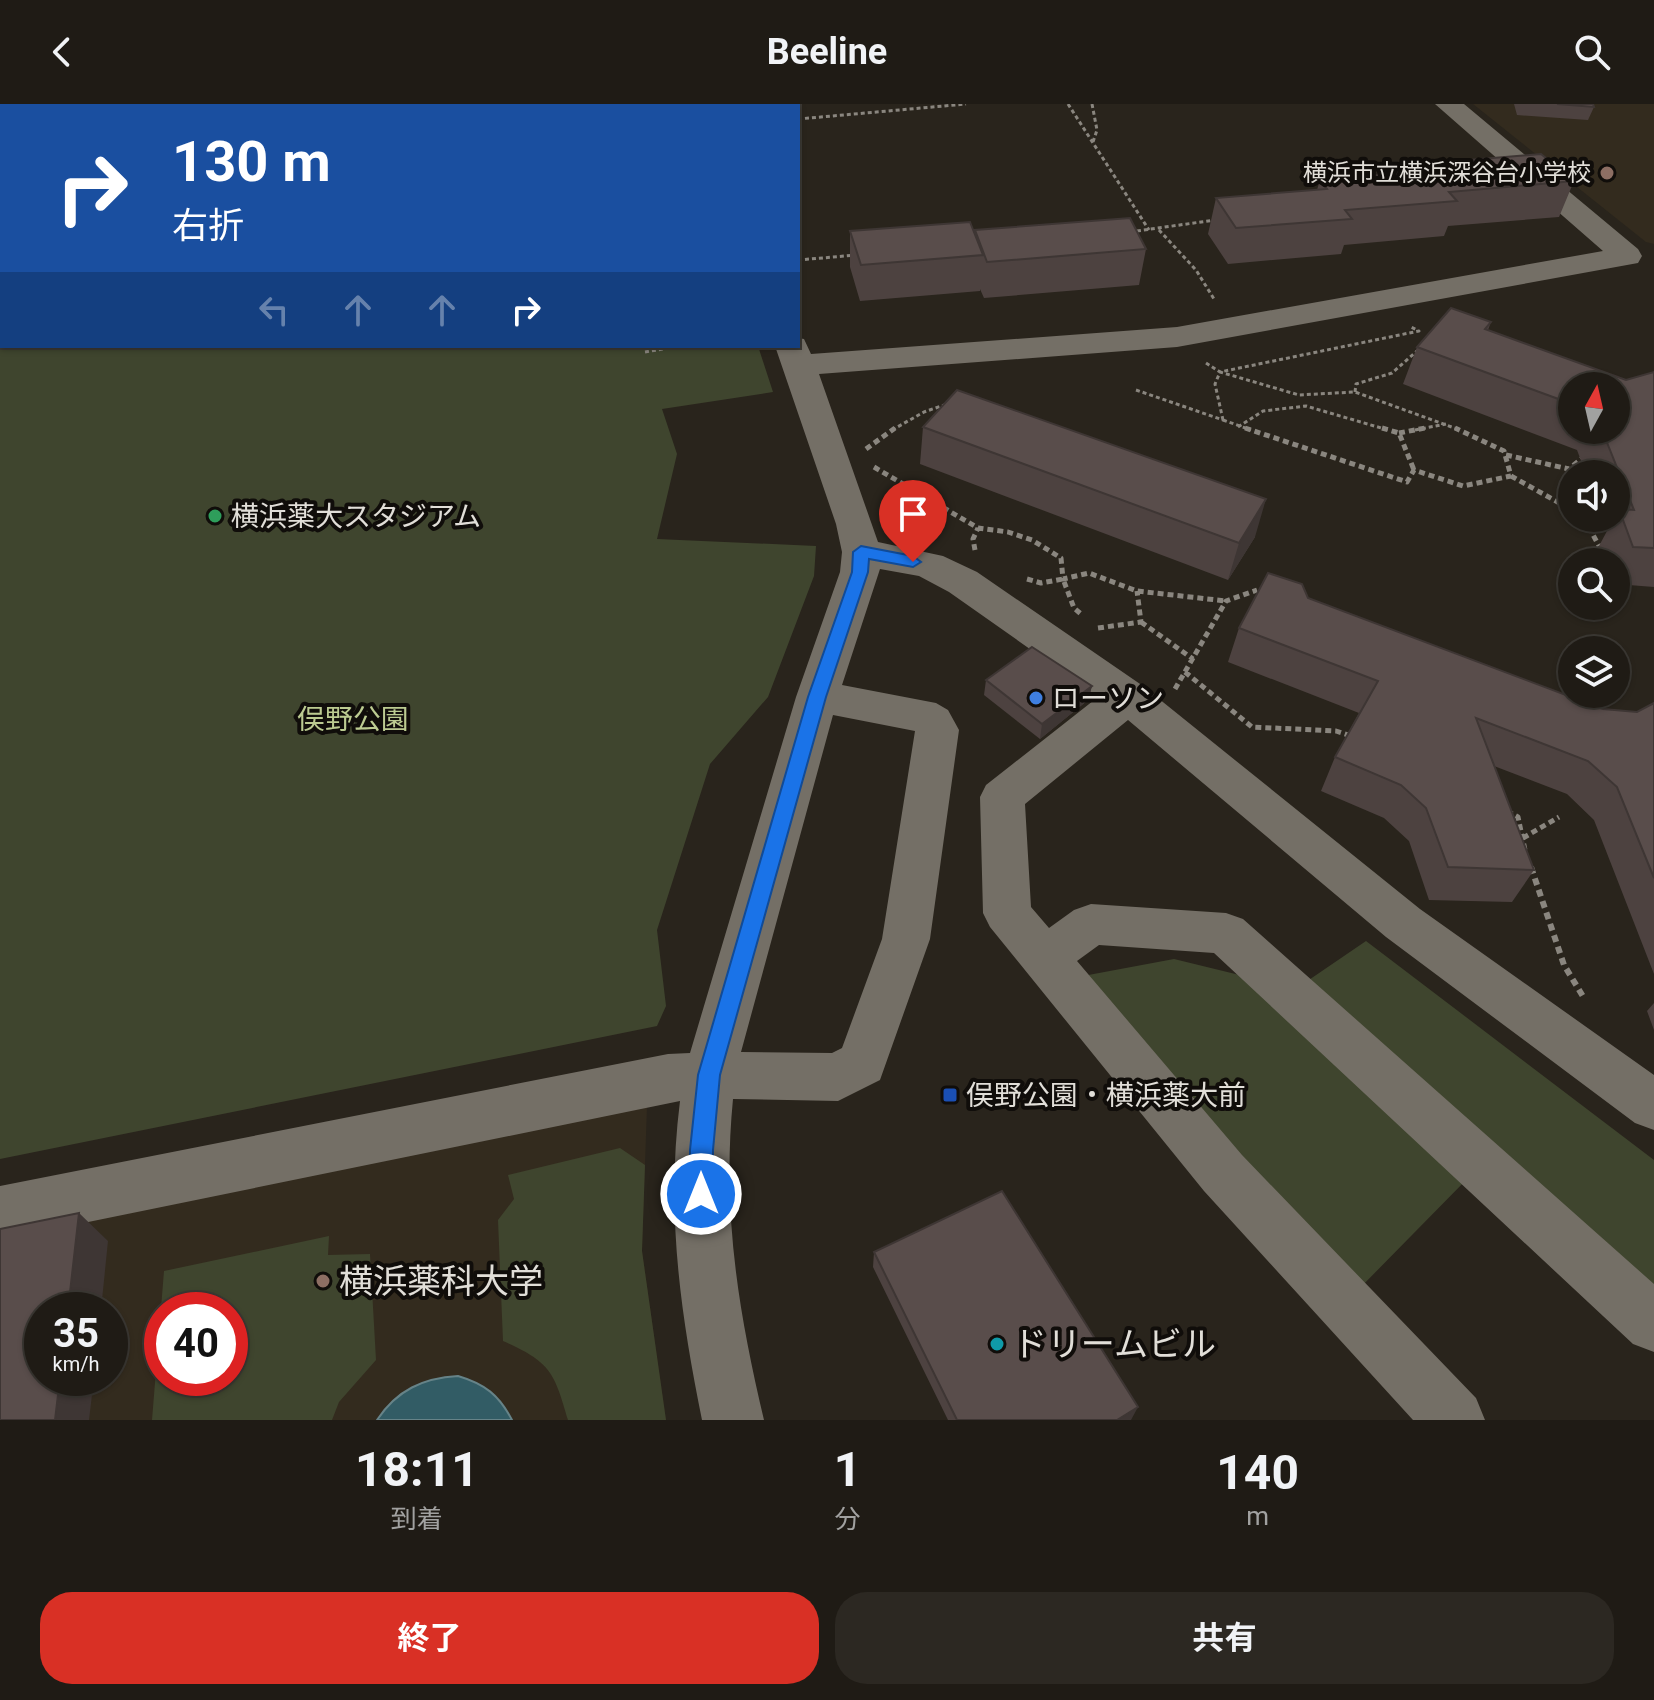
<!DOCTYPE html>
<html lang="ja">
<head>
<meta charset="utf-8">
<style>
	:root { --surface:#1f1b15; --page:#2c2822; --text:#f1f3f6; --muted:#a1a1a0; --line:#3c3934; --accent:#d93025 }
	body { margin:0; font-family:Roboto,"Noto Sans JP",sans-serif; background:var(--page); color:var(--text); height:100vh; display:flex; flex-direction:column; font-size:30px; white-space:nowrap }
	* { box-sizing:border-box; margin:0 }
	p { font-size:26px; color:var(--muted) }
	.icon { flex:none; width:44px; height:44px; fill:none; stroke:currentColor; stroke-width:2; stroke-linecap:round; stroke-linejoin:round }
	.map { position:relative; height:1316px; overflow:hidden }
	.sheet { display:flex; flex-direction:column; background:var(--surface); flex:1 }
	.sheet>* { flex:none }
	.hud { position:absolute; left:0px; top:0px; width:800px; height:244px; box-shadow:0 2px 6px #0004,0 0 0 2px var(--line); background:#1a4fa0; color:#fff; overflow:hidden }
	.needle { width:52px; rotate:8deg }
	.tools { position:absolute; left:1558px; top:268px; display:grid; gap:16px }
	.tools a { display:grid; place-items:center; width:72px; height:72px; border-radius:50%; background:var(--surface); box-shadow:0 2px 6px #0004,0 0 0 2px var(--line); font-size:40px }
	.speed { position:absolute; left:24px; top:1188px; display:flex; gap:16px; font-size:40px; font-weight:700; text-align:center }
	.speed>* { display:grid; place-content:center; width:104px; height:104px; border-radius:50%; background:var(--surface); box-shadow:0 2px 6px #0004,0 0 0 2px var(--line); line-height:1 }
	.speed small { font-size:20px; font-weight:400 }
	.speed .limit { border:12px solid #d22; background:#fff; color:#111 }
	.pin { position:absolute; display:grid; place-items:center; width:68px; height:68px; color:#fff; margin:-82px -34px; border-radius:50% 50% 50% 0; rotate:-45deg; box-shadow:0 0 8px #0007 }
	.pin .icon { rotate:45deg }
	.me { position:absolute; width:88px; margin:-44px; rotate:0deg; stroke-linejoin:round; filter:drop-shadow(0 0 6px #0008) }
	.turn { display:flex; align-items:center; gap:28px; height:168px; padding:0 40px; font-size:36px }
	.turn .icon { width:104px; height:104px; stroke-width:2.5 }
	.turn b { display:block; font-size:56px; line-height:68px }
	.lanes { display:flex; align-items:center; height:76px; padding:0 40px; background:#0003; justify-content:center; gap:40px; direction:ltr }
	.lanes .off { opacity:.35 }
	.eta { display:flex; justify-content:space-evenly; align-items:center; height:136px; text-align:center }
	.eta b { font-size:48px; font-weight:700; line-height:56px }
	.action { display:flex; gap:16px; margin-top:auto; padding:16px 40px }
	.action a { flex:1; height:92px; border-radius:32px; background:var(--accent); color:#fff; font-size:32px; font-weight:700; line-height:92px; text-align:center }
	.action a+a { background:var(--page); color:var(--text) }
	header { display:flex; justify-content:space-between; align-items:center; height:104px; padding:0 40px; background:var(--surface); font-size:36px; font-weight:700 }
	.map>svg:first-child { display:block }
	.built { fill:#332b1e; fill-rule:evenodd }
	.green { fill:#3f452e; fill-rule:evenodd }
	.water { fill:#325c65; stroke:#668388; stroke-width:2 }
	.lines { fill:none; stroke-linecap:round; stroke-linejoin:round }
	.path-far2 { stroke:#8a867f; stroke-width:3; stroke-dasharray:4 3; stroke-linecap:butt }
	.path-far1 { stroke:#8a867f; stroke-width:5; stroke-dasharray:6 4; stroke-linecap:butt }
	.path { stroke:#8a867f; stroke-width:6; stroke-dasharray:7 5; stroke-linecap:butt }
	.minor { fill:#746f66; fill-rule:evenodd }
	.wall { fill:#4d4240; fill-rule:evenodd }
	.shaded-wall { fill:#3e3634 }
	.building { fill:#594d4b; stroke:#3e3634; stroke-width:2 }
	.route { fill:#1a73e8; stroke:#114b97; stroke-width:2 }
	.education-dot { fill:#8d6e63; stroke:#100d0a; stroke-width:3 }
	.leisure-dot { fill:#2e9e5b; stroke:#100d0a; stroke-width:3 }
	.shop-dot { fill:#3f7fe0; stroke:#100d0a; stroke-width:3 }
	.transit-dot { fill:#1a4fb4; stroke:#100d0a; stroke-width:3 }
	.culture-dot { fill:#0f9aa8; stroke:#100d0a; stroke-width:3 }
	.labels { text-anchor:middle; stroke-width:8; stroke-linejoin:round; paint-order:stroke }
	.far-poi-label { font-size:24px; fill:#e1ded8; stroke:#100d0a; text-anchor:end }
	.poi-label { font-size:28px; fill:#e1ded8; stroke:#100d0a; text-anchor:start }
	.park-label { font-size:28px; fill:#bccb91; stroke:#100d0a }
	.near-poi-label { font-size:34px; fill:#e1ded8; stroke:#100d0a; text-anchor:start }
</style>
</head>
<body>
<header><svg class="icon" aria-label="back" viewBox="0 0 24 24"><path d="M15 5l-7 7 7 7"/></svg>Beeline<svg class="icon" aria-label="search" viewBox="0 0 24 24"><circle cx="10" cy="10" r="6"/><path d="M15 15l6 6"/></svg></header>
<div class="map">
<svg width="1654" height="1316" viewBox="0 0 1654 1316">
	<rect width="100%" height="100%" fill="#29241c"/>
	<path class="built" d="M1473,0h181v140l-8,-2z
		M647,1003l-5,144 24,169h-666v-187zM42,1206h68v68h-68zM162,1206h68v68h-68z"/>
	<path class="green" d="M0,0l555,2h-553v240h756l15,46 -111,17 15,45 -20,85 159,7 -2,30 -46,121 -58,67 -53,166 9,76 -9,20 -657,133z
		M1366,837l288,219v147l-354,-321z
		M1174,855l86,21 210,196 -115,117 -272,-317z
		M620,1044l25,17 -3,86 24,169h-98c-14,-49 -18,-58 -65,-79l-5,-121 16,-21 -6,-24z
		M329,1132l-1,19 42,-1 6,106 -37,42 -7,18h-180l12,-149zM162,1206h68v68h-68z"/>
	<path class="water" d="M458,1272c27,8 41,19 54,44h-135c20,-30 46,-42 81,-44z"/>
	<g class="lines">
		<path class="path-far2" d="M127,0l3,2
			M1068,0l81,126
			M1092,0l5,26 -4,12
			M70,2l11,-2
			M798,15l168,-15
			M1159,126l37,40 18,29
			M1130,128l85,-12
			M798,156l59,-5
			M645,248l18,-3
			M1206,259l14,9 199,-41 -8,-4
			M1136,286l87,30
			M1355,288l1,-8 36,-11 25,-22
			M1223,316l28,10
			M1223,316l-8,-36 5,-12 79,23 56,-3 105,38
			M1238,323l25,-16 43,-5 82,24
			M892,326l32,-18 23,-8
			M1415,326l31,-6"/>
		<path class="path-far1" d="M1245,324l162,54 7,-12 49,16 48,-10 -7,-25 -49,-23
			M1382,324l17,5 15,37
			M1399,329l26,-5
			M866,345l29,-21
			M1506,351l63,14 17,-14
			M874,363l104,61 30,4 24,8 29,18 2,21 26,-6 48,18 89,10
			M1511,372l61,34
			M1584,414l15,28
			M975,446l-2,-11 5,-11
			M1027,475l14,4 22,-4 11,29 7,6
			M1141,518l52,37
			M1098,524l43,-6 -4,-31
			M1185,568l67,55 84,4 15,5
			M1175,585l51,-88 31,-11
			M1507,707l11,6 7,33
			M1523,734l36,-21"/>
		<path class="path" d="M1531,763l33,98 20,33"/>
		<path class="minor" d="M684,0h26l1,2h-26z
			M1435,0h29l174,145 4,7 -4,7 -461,84 -358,27 59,168 65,14 34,16 166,114 277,223 234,166v55l-19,-7 -249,-186 -258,-217 -103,84 6,103 18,21 25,-18 17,-6 135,9 17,6 411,365v68l-21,-8 -419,-391 -115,-8 -22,16 165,194 234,243 9,22h-72l-209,-229 -214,-264 -7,-14 -3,-116 6,-12 112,-88 -149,-105 -30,-16 -39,-7 -38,116 94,18 12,7 11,20 -29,209 -50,141 -42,21 -105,-2c-11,113 5,211 31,321h-62c-22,-109 -36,-208 -22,-319l-680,139v-54l668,-132 22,-1 106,-356 44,-125 2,-20 -6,-28 -61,-178h23v-8l6,1 7,15 366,-27 426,-76zM833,611l82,16 -33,208 -40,109 -10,5 -91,-1z"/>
	</g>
	<path class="wall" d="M1514,0h79l1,3 -6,13 -71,-5z
		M1420,60l154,17 -15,36 -111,9 -4,10 -100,9 -3,9 -113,10 -20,-30 8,-36 101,-8 3,-10 97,-8z
		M850,127l124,1 172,17 -7,36 -155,13 -4,-9v2l-120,10 -10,-34z
		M1491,218l-3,8 138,50 28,-8v215l-38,-3v-22h-12l-5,-16 8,-15 -5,-13h14v-44h-30l-9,-24 -174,-66 14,-37zM1572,282l44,44h-44z
		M923,323l332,110 -27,43 -308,-116z
		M1308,494l295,111 34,3 17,-9v271l-60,-154 -27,-26 -73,-28 40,104 -22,32 -83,-2 -20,-59 -25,-23 -63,-27 14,-34 24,-44 -131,-51 11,-34z
		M986,576l106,6 -4,14 -48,39 -56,-44z
		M1654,899v27l-7,-19z
		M874,1148l257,168h-183l-75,-153z"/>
	<path class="shaded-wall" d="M1266,395l-11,38 -27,43 11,-37z
		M1092,582l-4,14 -48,39 2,-15z
		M79,1109l29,28 -7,69h-33z
		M60,1274h34l-5,42h-34z
		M1138,1303l-7,13h-14z"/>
	<path class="building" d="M612,0h65l-8,2h-56z
		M1557,0h36l1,3z
		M1541,50l33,27 -125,11 8,9 -112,9 7,9 -116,9 -20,-30 111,-9 -7,-9 106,-9 -6,-7z
		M1130,114l16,31 -159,13 -12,-32z
		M970,118l13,33 -122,10 -11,-34z
		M1451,204l40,14 -6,7 141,51 28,-8v176l-21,-1 -14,-38 15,1 -32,-80h14v-44h-44v18l-155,-57z
		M957,286l309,109 -27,44 -316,-116z
		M1268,469l34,11 6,14 295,111 34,3 17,-9v175l-37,-91 -29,-26 -112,-43 58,152 -86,-3 -22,-59 -25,-23 -66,-28 43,-76 -139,-53z
		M1032,543l60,39 -50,38 -56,-44z
		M1002,1087l136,216 -21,13h-160l-83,-168z
		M79,1109l-11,97h-26v68h18l-5,42h-55v-191z"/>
	<path class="route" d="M861,442l52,10 8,6 -8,5 -44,-8 -1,13 -42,125 -106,378 -7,75v44l-4,7 -8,4 -8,-4 -3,-7v-44l8,-75 110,-378 44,-125 1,-20z"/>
	<g class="education-dot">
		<circle cx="1607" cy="69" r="8"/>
		<circle cx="323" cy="1177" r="8"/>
	</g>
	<circle class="leisure-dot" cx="215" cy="412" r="8"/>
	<circle class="shop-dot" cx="1036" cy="594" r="8"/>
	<rect class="transit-dot" x="942" y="983" width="16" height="16" rx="4"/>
	<circle class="culture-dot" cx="997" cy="1240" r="8"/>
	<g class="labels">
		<g class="far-poi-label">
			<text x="1591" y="77">横浜市立横浜深谷台小学校</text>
		</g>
		<g class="poi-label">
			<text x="231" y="422">横浜薬大スタジアム</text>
			<text x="1052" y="604">ローソン</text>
			<text x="966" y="1001">俣野公園・横浜薬大前</text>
		</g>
		<g class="park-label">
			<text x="353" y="625">俣野公園</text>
		</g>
		<g class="near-poi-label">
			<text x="339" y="1189">横浜薬科大学</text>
			<text x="1013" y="1252">ドリームビル</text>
		</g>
	</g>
</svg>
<div class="tools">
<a><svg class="needle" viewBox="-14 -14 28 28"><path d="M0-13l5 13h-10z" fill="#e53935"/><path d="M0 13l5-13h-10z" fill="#a1a1a0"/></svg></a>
<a><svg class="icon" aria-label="sound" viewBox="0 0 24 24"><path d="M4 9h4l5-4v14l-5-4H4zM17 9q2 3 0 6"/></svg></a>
<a><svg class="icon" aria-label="search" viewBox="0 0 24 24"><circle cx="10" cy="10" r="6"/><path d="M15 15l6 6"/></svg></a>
<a><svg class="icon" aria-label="layers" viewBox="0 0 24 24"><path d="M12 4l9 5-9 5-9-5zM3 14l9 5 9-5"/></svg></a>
</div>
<div class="speed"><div>35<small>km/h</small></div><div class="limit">40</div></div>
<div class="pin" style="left:913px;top:458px;background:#d93025"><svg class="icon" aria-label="arrive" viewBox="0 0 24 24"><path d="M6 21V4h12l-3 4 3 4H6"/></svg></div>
<svg class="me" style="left:701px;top:1090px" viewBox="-20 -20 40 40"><circle r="17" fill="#1a73e8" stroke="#fff" stroke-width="3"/><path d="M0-11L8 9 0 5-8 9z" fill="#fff"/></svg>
<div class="hud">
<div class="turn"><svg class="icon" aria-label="right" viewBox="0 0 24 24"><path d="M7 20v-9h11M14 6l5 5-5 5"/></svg><div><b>130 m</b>右折</div></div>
<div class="lanes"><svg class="icon off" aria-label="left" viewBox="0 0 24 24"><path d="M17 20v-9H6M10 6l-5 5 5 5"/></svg><svg class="icon off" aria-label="ahead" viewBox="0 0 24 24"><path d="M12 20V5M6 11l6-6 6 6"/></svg><svg class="icon off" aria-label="ahead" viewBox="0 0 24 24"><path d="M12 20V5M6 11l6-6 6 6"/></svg><svg class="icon" aria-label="right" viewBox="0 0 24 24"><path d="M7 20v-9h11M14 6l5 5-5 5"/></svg></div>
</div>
</div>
<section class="sheet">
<div class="eta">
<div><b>18:11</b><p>到着</p></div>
<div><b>1</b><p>分</p></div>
<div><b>140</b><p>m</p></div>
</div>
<div class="action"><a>終了</a><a>共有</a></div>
</section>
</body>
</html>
